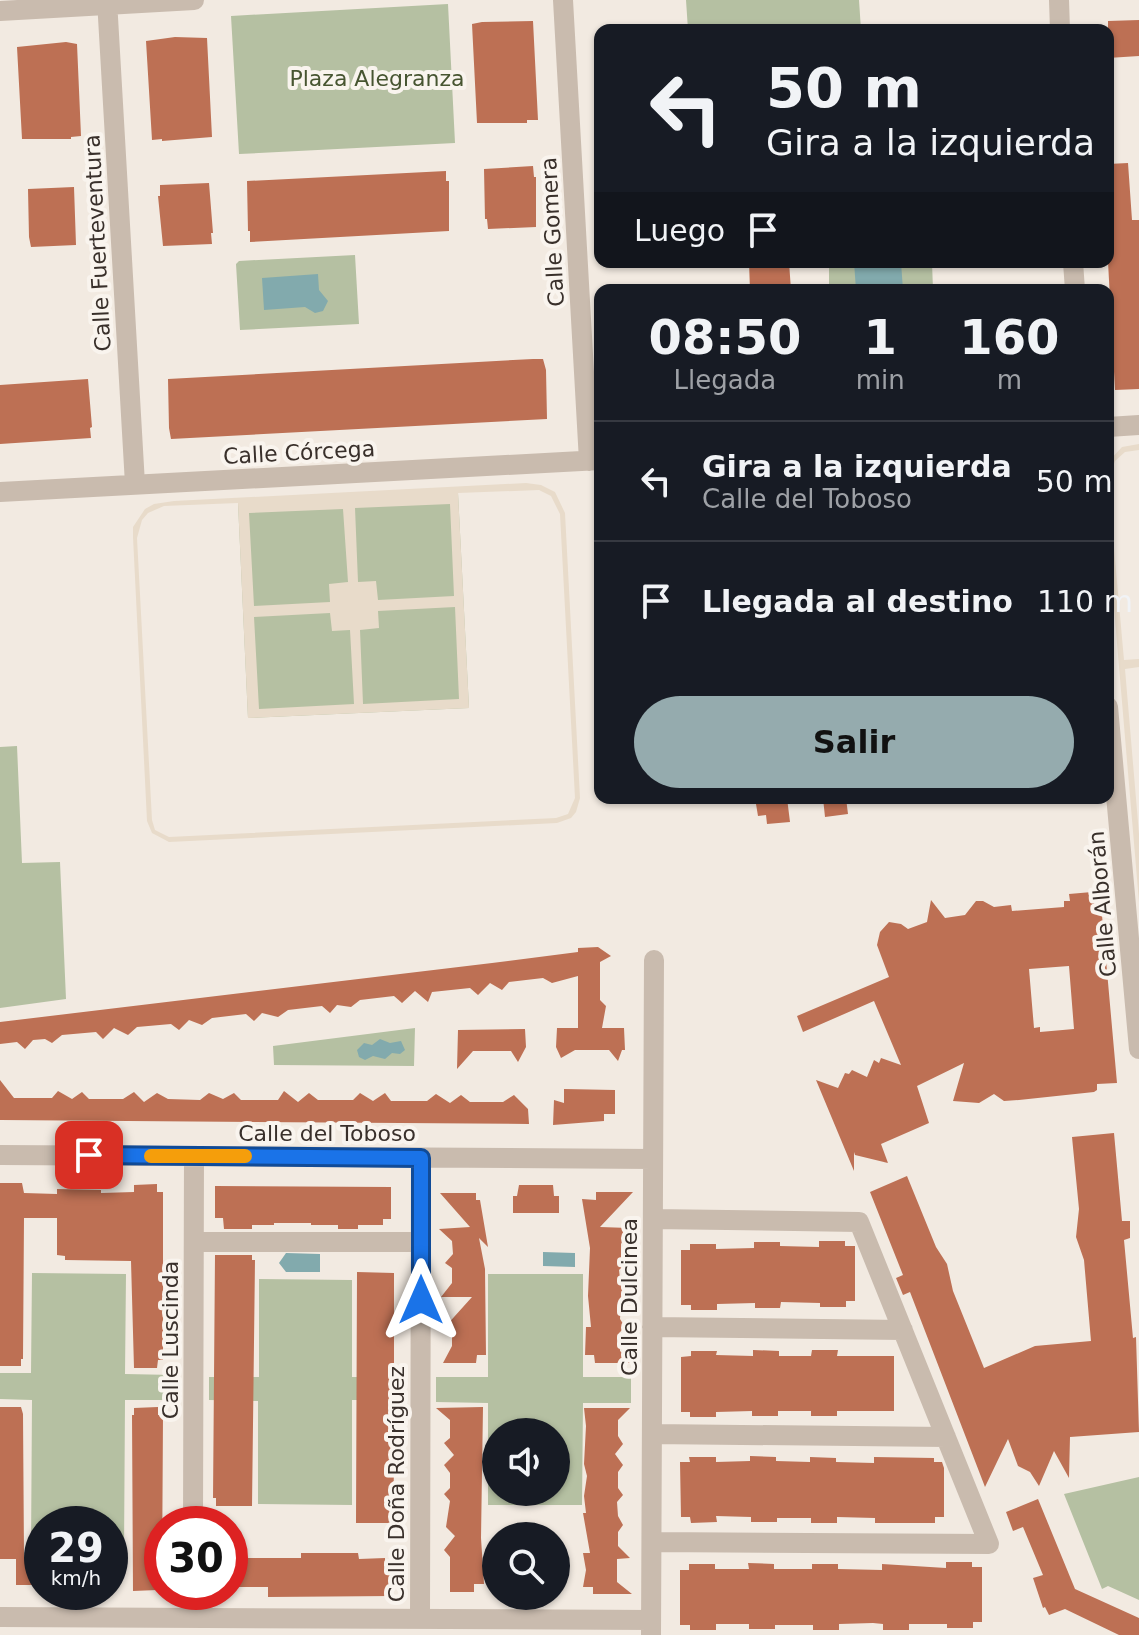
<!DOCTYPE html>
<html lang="es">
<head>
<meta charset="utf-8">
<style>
	:root { --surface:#171b24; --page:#20242c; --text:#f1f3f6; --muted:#9ea1a6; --line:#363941; --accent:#95abae }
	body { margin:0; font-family:"DejaVu Sans",sans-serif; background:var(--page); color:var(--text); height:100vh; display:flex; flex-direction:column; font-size:30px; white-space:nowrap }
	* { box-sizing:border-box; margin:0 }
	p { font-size:26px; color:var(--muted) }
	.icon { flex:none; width:44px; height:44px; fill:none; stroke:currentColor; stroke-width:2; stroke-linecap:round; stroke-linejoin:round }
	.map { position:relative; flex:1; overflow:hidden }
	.panel { position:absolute; left:594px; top:284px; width:520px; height:520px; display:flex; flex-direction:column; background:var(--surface); border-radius:16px; box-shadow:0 2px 6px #0004 }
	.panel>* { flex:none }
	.guide { position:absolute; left:594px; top:24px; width:520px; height:244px; border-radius:16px; box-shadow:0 2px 6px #0004; background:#171b24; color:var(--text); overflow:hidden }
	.buttons { position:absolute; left:482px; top:1418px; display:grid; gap:16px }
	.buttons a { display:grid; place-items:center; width:88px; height:88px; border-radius:50%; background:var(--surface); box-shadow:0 2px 6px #0004; font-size:40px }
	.speed { position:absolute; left:24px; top:1506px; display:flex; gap:16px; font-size:40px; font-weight:700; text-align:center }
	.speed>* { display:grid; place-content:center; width:104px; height:104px; border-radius:50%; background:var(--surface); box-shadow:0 2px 6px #0004; line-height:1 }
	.speed small { font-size:20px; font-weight:400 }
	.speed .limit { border:12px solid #d22; background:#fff; color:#111 }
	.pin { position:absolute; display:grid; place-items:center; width:68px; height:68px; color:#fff; margin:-34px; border-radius:16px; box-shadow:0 4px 12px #0006 }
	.me { position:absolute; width:88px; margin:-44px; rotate:0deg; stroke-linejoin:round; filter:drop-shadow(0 0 6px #0008) }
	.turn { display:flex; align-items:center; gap:28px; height:168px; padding:0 40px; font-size:36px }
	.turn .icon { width:104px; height:104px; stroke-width:2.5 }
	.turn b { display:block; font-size:56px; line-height:68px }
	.then { display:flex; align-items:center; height:76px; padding:0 40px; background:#0003; gap:16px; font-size:30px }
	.eta { display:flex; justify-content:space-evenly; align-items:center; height:136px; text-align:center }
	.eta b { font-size:48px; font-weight:800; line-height:56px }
	.primary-button { display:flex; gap:16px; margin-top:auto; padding:16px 40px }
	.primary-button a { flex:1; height:92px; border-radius:48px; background:var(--accent); color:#111; font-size:32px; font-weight:800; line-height:92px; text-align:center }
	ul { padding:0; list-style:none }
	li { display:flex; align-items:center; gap:24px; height:120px; padding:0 40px; border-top:2px solid var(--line) }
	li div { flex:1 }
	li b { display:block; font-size:30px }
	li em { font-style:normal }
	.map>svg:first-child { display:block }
	.green { fill:#b5c0a2; fill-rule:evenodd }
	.plaza { fill:#e8dbca; fill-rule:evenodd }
	.water { fill:#82aaad }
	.building { fill:#bd7054; fill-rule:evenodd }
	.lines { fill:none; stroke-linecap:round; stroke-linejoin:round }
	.minor { stroke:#c9bbae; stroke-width:20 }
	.route-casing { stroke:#114b97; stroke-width:20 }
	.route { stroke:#1a73e8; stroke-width:14 }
	.slow { stroke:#f59e0b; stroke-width:14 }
	.labels { text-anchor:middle; stroke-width:8; stroke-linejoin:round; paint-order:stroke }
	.park-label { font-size:22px; fill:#475531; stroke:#f9f4ee }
	.street-label { font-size:22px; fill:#39302b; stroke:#f9f4ee }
</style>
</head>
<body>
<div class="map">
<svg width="1139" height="1635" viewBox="0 0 1139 1635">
	<rect width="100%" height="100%" fill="#f2eae1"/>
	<path class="green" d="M686,0h173l2,30h-173z
		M448,4l7,139 -216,11 -8,-138z
		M355,255l4,69 -119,6 -4,-66 3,-3z
		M829,262h103l1,28h-104z
		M458,493l11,215 -221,10 -10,-215z
		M17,746l5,117 38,-1 6,137 -66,9v-261z
		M415,1028l-1,38 -140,-1 -1,-19z
		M32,1273l94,1 -1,100 49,1v25h-49l-1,153h-14v-29h-68v28h-11l1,-152 -32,-1v-26h31z
		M488,1274h95v103h48v26h-48l-1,102h-94v-102l-52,-1v-25h52zM496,1432h60v60h-60z
		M259,1279l93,1v97h51v23h-51v105l-94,-1v-103l-49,-1v-23h50z
		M1139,1477v123l-31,-14 -6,3 -38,-95z"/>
	<path class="plaza" d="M1139,444v6l-14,2 -10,9 -7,20 16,179 15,-1v8l-14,2 14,165v68l-31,-365v-75l14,-15z
		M526,483l15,2 14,7 10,21 15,285 -4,14 -5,6 -14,5 -388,19 -17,-9 -5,-12 -14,-284v-10l12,-18 9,-5 20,-3zM539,490l12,6 9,18 15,284 -7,16 -12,4 -387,19 -14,-7 -3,-10 -15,-282 5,-18 6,-7 16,-7 74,-3 10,215 221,-10 -11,-215zM450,504l4,92 -76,4 -2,-19 -18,1 -3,-74zM343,509l5,73 -19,2 1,18 -76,4 -5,-93zM455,607l4,92 -96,5 -3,-74 19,-2 -1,-17zM330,613l2,18 18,-1 4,74 -95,5 -5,-92z"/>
	<path class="water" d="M854,262h47l2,28h-47z
		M318,274l1,16 9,11 -5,10 -8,2 -10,-6 -41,3 -2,-32z
		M380,1039l10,4 11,-2 4,9 -5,4 -8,-1 -7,6 -12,-3 -8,4 -6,-3 -2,-7 7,-7 8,2z
		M543,1252l32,1v14l-32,-1z
		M286,1253l34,1v18h-34l-7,-9z
		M51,1517h58v7h-58z"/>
	<path class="building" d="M1139,20v36l-31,2v-37z
		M533,21l5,99h-11v3h-50l-5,-99 10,-2z
		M175,37l32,1 5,99 -50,4v-2l-10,1 -6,-99z
		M66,42l11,2 4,92 -10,1v2h-49l-5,-92z
		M1128,163l4,57h7v169l-24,1 -7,-128v-98z
		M533,166l1,11h2v50l-48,2 -1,-10h-2l-1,-50z
		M446,171v10h3v50l-199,11v-11h-2l-1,-50z
		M209,183l4,50h-2l1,11 -49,2 -5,-50h2v-11z
		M74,187l2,58 -45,2 -2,-10 -1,-48z
		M749,262h40l2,28h-41z
		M533,359h10l3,11 1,49 -376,20 -2,-11 -1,-49z
		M88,379l4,48 -2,1 1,10 -91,6v-59z
		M755,798h32l3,24 -23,2 -1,-9 -8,1z
		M823,798h23l2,16 -23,3z
		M1092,892l1,6 6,-1 2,7 16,179 -20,1v6l-3,2 -75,8 -15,1 -10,-7 -15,9 -26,-2 11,-38 -47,23 12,37 -48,21 7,19 -33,-8 -1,-3v19l-38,-91 22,8 7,-15 4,1 3,-4 15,7 7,-17 5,3 2,-5 20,7 -27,-64 -71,31 -6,-16 92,-39 -12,-32 3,-13 9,-10 12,2 7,5 19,-7 4,-22 14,18 20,-3 11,-14h7l11,6 17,-2 1,6 52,-4v-6h6l-1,-7zM1069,966l5,63 -34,3v-5l-6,1 -5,-59z
		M598,947l13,9 -11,6v38l6,6 -4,22h22l1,22h-3l-4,11 -9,-11h-34l-14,8 -5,-11 1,-19h21v-52l-26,7 -9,-5 -34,4 -7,8 -12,-7 -12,12 -8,-7 -38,4 -4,10 -13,-11 -13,12 -8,-7 -34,4 -9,7 -14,-2 -7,8 -8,-7 -34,4 -10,7 -16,-4 -8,8 -8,-7 -34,4 -10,7 -13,-5 -10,10 -8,-6 -34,3 -9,8 -14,-7 -11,11 -7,-7 -34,3 -10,8 -7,-4 -12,1 -8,9 -8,-7 -17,2v-22l492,-59 86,-11v-4z
		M525,1029l1,18 -8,15 -7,-11h-38l-16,18 1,-39z
		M0,1080l14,18h38l6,-7 14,8 10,-7 7,7h34l11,-7 10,10 13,-9 11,6 32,1 9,-7 14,6 11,-6 7,7h37l6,-9 14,11 11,-9 9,7h35l7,-7 13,8 12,-8 6,8h36l9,-7 14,9 11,-8 9,7h33l11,-7 14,14 1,15 -529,-4z
		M564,1089l51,1v24h-11v7l-51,4 1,-25 10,3z
		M1114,1133l8,88h8v17l-6,2 9,98 3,-1 3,95 -69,5 -1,41 -15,-27 -15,35 -9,-14 -12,-6 -10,-27 -23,48 -75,-195 -7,3 -7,-17 7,-3 -33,-83 37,-16 29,71 11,17 6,27 31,77 51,-22 56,-5 -7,-81 -8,-23 3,-28 -7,-72z
		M0,1183h22l2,10 33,1v-5l44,1v3l33,-1v-7l23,-1v8h6v168h-5l-1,8h-23l-3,-107 -66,-1v-4l-8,-1v-37h-33l-1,141h-2v7h-21z
		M519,1185h34l1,11h5v17h-46v-17h4z
		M215,1186l176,1v32h-8v6h-25v4h-20v-4h-27v-2h-37v2h-22v4h-28l-1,-11h-8z
		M596,1192h37l-33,35 29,1 -8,16v11l6,7 -8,8 2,17 5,10 -5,5 -1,17 5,8 -6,6 1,18 13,12h-38l-1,-8h-9l1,-28h5l-3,-31 2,-48 -8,-49 14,1z
		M440,1193h36v7h4l8,47 -9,-9 6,31 1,86h-9l-1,8h-33l9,-17v-14l-7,-5 27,-30h-31l11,-14v-15l-7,-5 8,-9 -1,-13 -13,-12 31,-2z
		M819,1241h26v5h10v55h-9v6h-26v-4l-39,-1 -1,6h-25v-5l-38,1v6h-26v-5h-10v-55h9v-6h26v5l38,-1v-6h26v4l39,1z
		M215,1255h37v5h3l-3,246h-36v-8h-3z
		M357,1272l37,1v103h-3l1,32h3l-2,115h-37z
		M753,1350l26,1v5h32l1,-6h26l-1,6h57v55h-57v5h-26v-5h-33v5h-26v-5l-36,1v5h-26v-5h-9v-55l10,-1v-5h26l-1,4 37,1z
		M0,1407h21l2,7 1,143h14l1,3h3v25h-26v-26h-16z
		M158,1407v8h5l-1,168h-5v7l-24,1 -1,-176h2v-7z
		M483,1407l-2,131 3,46h-10v8h-24v-35l-6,-7 11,-14 -9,-9 4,-26 -6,-7 6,-6v-15l-6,-8 10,-10 -10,-12 6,-5v-18l-14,-12z
		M584,1408h46l-12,12v16l5,8 -8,10 8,11 -5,7v16l5,7 -6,7 1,14 5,9 -5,7v14l12,12 -13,1v23l15,12h-39v-7h-10l3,-17 -3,-17h7l-7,-40h3l-2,-17 3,-20 -3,-12 2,-38z
		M750,1456l26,1v4l34,1v-5l26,1v4l38,1v-6l60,1v4h8l2,6v49h-9v6h-60v-5l-38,-1v6h-26v-5h-34v4h-26v-5l-35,-1 1,6 -26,1 -1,-6h-9l-1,-55h10l-1,-5h27v5l34,-1z
		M1038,1499l37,90 64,29v17h-20l-54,-26 -16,6 -4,-8 -2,1 -10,-30 10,-3 -20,-48 -10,4 -7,-19z
		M301,1553h57l1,6 26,-1v7h7v31l-124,1v-10h-38v-29h71z
		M946,1562h26v5h10v55h-9v6h-26v-4h-38v6h-26v-6l-10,-1 -34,1v6h-26v-5h-38v4h-26v-5h-33v6h-26v-5h-10v-55h9v-6h26v5h34l-1,-6 26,1v5h38v-5h26v5l44,1v-6l64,4z"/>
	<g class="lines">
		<path class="minor" d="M107,0l28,484
			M563,0l26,461
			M1059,0l1,30
			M0,11l194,-11
			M1073,262l2,28
			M1108,427l31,-2
			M0,492l600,-32
			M1108,707l31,342
			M0,1155l653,4
			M194,1242h227
			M652,1327l251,3
			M652,1434l294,3
			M193,1524l1,-368
			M652,1542l337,2 -130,-322 -206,-3
			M0,1617l651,3
			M193,1618v-26
			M420,1619l1,-461
			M651,1635l3,-675"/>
	</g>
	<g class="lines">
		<defs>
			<path id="route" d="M89,1155l332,3v142"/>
		</defs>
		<use href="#route" class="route-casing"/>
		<use href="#route" class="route"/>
		<path class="slow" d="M151,1156h94"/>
	</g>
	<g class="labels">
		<g class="park-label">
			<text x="377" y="86">Plaza Alegranza</text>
		</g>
		<g class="street-label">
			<text transform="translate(552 232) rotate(-93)" y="8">Calle Gomera</text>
			<text transform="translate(97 243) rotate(-93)" y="8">Calle Fuerteventura</text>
			<text transform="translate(299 452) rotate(-3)" y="8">Calle Córcega</text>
			<text transform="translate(1102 904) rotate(-95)" y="8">Calle Alborán</text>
			<text x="327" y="1141">Calle del Toboso</text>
			<text transform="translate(629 1297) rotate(-90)" y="8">Calle Dulcinea</text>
			<text transform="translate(170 1340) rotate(-90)" y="8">Calle Luscinda</text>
			<text transform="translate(396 1484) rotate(-90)" y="8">Calle Doña Rodríguez</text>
		</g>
	</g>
</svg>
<div class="buttons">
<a><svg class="icon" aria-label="sound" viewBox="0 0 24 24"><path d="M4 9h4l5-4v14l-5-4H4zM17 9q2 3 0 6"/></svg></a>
<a><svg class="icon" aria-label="search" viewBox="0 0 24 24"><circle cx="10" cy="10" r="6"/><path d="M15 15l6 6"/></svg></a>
</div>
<div class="speed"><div>29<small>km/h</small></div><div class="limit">30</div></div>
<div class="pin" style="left:89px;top:1155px;background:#d93025"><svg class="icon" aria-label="arrive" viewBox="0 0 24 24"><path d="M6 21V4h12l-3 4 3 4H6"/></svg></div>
<svg class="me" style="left:421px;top:1300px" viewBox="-20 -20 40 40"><path d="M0-17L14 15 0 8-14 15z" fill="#1a73e8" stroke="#fff" stroke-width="4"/></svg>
<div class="guide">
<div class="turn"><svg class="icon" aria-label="left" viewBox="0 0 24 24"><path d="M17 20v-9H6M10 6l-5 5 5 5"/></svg><div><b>50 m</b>Gira a la izquierda</div></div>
<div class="then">Luego<svg class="icon" aria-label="arrive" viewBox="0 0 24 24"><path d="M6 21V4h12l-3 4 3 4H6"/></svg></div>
</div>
<section class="panel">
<div class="eta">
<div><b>08:50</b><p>Llegada</p></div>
<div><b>1</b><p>min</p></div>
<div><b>160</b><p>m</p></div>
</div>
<ul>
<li><svg class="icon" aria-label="left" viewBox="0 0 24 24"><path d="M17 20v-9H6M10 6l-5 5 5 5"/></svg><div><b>Gira a la izquierda</b><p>Calle del Toboso</p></div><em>50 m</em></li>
<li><svg class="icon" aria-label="arrive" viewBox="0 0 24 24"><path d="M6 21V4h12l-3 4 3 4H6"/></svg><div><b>Llegada al destino</b></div><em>110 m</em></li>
</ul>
<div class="primary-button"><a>Salir</a></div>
</section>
</div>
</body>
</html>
